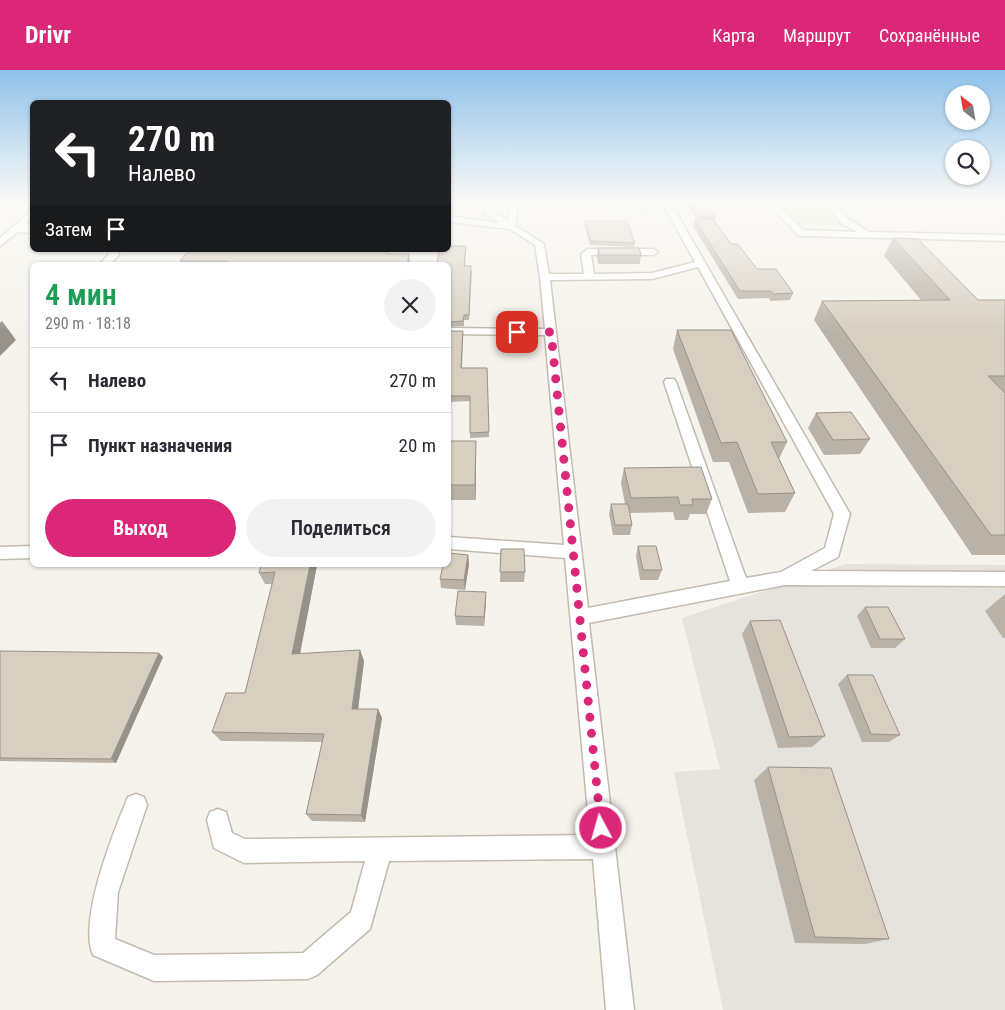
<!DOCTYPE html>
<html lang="ru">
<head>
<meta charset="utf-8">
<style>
	:root { --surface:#fff; --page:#f2f2f3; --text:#2b2b33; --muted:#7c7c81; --line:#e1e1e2; --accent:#db2777 }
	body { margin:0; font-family:"Roboto Condensed",sans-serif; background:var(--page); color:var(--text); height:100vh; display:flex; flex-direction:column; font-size:19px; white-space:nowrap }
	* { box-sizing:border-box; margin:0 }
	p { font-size:16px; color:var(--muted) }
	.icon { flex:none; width:28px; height:28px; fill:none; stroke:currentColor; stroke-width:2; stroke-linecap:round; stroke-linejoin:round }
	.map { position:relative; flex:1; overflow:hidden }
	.details { position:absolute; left:30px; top:192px; width:421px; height:305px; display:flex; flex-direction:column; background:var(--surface); border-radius:8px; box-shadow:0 1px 4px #0004 }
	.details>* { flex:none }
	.guide { position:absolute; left:30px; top:30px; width:421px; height:152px; border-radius:8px; box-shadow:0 1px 4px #0004; background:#202124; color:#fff; overflow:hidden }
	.needle { width:32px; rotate:329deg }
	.buttons { position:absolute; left:945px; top:15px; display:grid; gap:10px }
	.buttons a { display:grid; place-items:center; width:45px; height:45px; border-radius:50%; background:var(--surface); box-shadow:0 1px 4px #0004; font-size:25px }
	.pin { position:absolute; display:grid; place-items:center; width:42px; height:42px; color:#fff; margin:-21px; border-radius:10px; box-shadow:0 2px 8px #0006 }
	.me { position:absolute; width:55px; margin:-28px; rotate:354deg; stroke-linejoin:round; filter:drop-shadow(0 0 4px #0008) }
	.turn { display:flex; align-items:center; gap:18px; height:105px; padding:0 15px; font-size:22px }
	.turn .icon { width:65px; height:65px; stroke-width:2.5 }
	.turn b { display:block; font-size:35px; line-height:42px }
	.then { display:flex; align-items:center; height:48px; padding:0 15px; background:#0003; gap:10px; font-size:19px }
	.round { display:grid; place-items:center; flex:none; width:52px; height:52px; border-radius:26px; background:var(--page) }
	.overview { display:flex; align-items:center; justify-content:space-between; height:85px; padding:0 15px }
	h1 { font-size:30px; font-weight:600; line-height:38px; color:#1e9e55 }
	.cta { display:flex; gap:10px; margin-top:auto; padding:10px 15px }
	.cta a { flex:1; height:58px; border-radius:30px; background:var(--accent); color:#fff; font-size:20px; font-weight:600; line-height:58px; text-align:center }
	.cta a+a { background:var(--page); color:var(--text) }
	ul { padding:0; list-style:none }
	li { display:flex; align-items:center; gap:15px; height:65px; padding:0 15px; border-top:1px solid var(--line) }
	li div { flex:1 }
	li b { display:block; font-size:19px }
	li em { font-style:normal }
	header { display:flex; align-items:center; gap:30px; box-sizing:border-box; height:70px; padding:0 25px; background:var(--accent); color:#fff }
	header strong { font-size:24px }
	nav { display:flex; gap:28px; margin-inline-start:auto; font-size:18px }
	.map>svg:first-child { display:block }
	.industrial { fill:#e6e2dd }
	.green { fill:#d2eab5 }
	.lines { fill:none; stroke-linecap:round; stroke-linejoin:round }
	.minor-casing { stroke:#c2bbae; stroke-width:3 }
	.minor { fill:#fff; fill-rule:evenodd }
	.wall { fill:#bab2a6 }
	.shaded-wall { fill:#979187 }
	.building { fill:#d8cfc1; stroke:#979187 }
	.route { stroke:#db2777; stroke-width:9; stroke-dasharray:0 16.2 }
</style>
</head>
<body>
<header>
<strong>Drivr</strong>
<nav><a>Карта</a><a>Маршрут</a><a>Сохранённые</a></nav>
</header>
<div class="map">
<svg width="1005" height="940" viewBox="0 0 1005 940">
	<rect width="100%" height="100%" fill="#f6f3ec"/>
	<path class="industrial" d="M846,494l159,1v445h-282l-49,-238 46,-3 -38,-151z"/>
	<path class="green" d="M527,132h119l4,9 -123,-8z
		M779,132h57l28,25 -67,-3z"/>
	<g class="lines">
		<defs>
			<path id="minor" d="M483,132h8v8l17,11 1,-19h8l-1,24 28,18 5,30h35l-3,-20 7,-5h65l5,3 -5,3h-62l3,19 58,-1 43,-11 -33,-60h8l180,312 -12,43 -27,14 194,1v14l-220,-1 -196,38 45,387h-28l-13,-151 -204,2 -19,68 -53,46 -9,4 -154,2 -61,-26c-15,-35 20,-122 35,-158l8,-3 8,3 3,8 -29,87 -3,47 39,16 149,-2 48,-41 14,-51 -121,2 -30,-15 -7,-28 3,-8 8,-3 8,3 6,21 13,6 345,-4 -25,-277 -116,-9v-12l115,8 -19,-210 -96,-1v-6l96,1 -5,-52 -5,-32 -25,-16 -61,-7v-6l51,7 -16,-10zM698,197l136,247 -9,34 -44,24 -35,6 -70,-196 -2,-3h-8l-2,3 66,199 -142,27 -38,-328 102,-1z
				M767,132h8l28,28 54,2 -16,-9 -16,-21h8l15,17 22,13 135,3v6l-204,-5 -3,-1z
				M32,140v7l-5,6 3,2 -2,2h4v6l-14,-1 -18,14v-8z
				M108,180h10l1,5 -10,10h-10l10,-11z
				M32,476v12l-32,1v-12z"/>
		</defs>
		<use href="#minor" class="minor-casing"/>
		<use href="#minor" class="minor"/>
	</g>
	<path class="wall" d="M685,132h22l9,14 -1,4h-1l17,24 26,25 36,24 -3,7 -20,1 -1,-3 -31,1 -45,-73 2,-6h2z
		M585,151l50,22 -1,4 -44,-2 -5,-19z
		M893,168l85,62h27v255h-33l-158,-235 8,-19 99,-1 -37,-44z
		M466,176l-1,20 7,5 -3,49h-5v6l-15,1v-62z
		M598,178l43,7 -1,9h-42l-1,-7z
		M390,184h19l1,11h-228l-2,-4z
		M677,260l110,112 -8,17 16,34 -10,19 -37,1 -19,-51h-16l-40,-113z
		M449,261h14l-1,37h25l2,69 -19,1v-37l-21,1z
		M816,343l54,26 -10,15 -36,1 -16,-27z
		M449,371l27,15v44h-27z
		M624,398l88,31 -6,15h-16l-2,6h-13l-2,-8 -43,1 2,12 -2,10h-17l-4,-21 2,-10h14l-4,-21z
		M638,476l24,24 -4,10h-18l-4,-24z
		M501,479l24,23 -1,10h-24z
		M468,485l1,9 -4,26 -24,-2 -1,-9z
		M317,495l-17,89 60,-4 4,11 -6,48h20l4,9 -17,104 -53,-1 -6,-7 16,-72 -101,-1 -9,-9 33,-39 28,-109h-8l-6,-11z
		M1005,524v44h-2l-18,-27z
		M486,531l-2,25 -28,-1 -1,-9z
		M865,537l40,32 -10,9h-24l-14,-32z
		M750,551l75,115 -13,11 -34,1 -36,-114z
		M0,581l163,6 -47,106 -116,-2z
		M847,605l53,60 -11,7h-27l-24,-58z
		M768,697l121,172 -24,5 -70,-1 -41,-163z"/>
	<path class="shaded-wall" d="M409,184l1,11h-3z
		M2,251l14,19 -16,16v-33z
		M476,371v59l-1,-15z
		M468,485l1,9 -4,26 -1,-10z
		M310,495h7l-19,99 -6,-10z
		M486,522v9l-2,25v-9z
		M360,580l4,11 -7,57 -5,-9z
		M159,583l4,4 -47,106 -5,-4z
		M378,639l4,9 -17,104 -4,-7z"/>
	<path class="building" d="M689,132h18l9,14h-18z
		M713,149l18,25h7l19,25h19l17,24 -20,1 -2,-3h-31l-45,-71z
		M585,151h42l8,22 -45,-2z
		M893,168l25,1 60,61h27v76h-17l17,17v142h-14l-169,-234 128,-1z
		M449,176h17l-2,20h7l-2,49h-5l-1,6 -14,1v-57h-12l2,-15h10z
		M598,178h41l2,7h-42z
		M189,180h199l-1,4h22l-2,11h-182l3,-4h-48z
		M677,260h54l56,112h-16l24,51 -37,1 -21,-52 -16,1z
		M449,261h14l-2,37h26l2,64 -19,1v-37h-21z
		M851,342l19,27 -37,1 -17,-27z
		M449,371h27l-1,44h-26z
		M701,397l11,32h-20l1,6h-13l-2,-8 -47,1 -7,-30z
		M611,434h17l4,21h-17z
		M638,476h18l6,24h-19z
		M501,479h23l1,23h-25z
		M449,483l19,2 -4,25 -24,-1 3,-14h6z
		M261,495h49l-18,89 68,-4 -8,59h26l-17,106 -55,-1 18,-80 -112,-2 14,-39h19l30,-121 -16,1z
		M458,521l28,1 -2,25 -29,-1z
		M865,537h23l17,32h-25z
		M780,550l45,116 -36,1 -39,-116z
		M0,581l159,2 -48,106 -111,-1z
		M847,605h26l27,60 -29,-1z
		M768,697l63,1 58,171 -74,-2z"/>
	<linearGradient id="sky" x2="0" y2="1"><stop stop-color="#8fc1ec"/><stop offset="0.5" stop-color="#fbfaf6"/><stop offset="1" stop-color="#fbfaf6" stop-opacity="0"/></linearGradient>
	<rect width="1005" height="263" fill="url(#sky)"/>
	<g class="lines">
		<path class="route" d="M517,262h34l50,496"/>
	</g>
</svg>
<div class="buttons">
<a><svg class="needle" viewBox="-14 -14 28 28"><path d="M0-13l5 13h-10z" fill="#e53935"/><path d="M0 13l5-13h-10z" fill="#7c7c81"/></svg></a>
<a><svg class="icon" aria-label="search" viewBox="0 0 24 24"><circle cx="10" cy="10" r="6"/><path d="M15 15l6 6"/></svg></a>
</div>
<div class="pin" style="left:517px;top:262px;background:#d93025"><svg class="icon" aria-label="arrive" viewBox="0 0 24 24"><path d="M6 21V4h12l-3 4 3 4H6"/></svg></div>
<svg class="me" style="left:601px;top:758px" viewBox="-20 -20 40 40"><circle r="17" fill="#db2777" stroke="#fff" stroke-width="3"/><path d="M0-11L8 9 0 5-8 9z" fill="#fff"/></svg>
<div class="guide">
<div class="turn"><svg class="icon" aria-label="left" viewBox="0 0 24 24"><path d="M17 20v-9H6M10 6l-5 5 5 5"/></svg><div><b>270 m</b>Налево</div></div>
<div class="then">Затем<svg class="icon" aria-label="arrive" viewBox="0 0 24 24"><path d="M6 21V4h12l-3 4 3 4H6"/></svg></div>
</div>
<section class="details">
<div class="overview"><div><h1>4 мин</h1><p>290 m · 18:18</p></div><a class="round"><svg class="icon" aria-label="close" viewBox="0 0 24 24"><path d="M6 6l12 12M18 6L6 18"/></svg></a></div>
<ul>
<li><svg class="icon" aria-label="left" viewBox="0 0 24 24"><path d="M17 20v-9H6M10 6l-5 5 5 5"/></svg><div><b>Налево</b></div><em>270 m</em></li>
<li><svg class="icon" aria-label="arrive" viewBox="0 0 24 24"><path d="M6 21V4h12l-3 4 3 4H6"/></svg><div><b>Пункт назначения</b></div><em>20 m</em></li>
</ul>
<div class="cta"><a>Выход</a><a>Поделиться</a></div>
</section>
</div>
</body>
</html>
